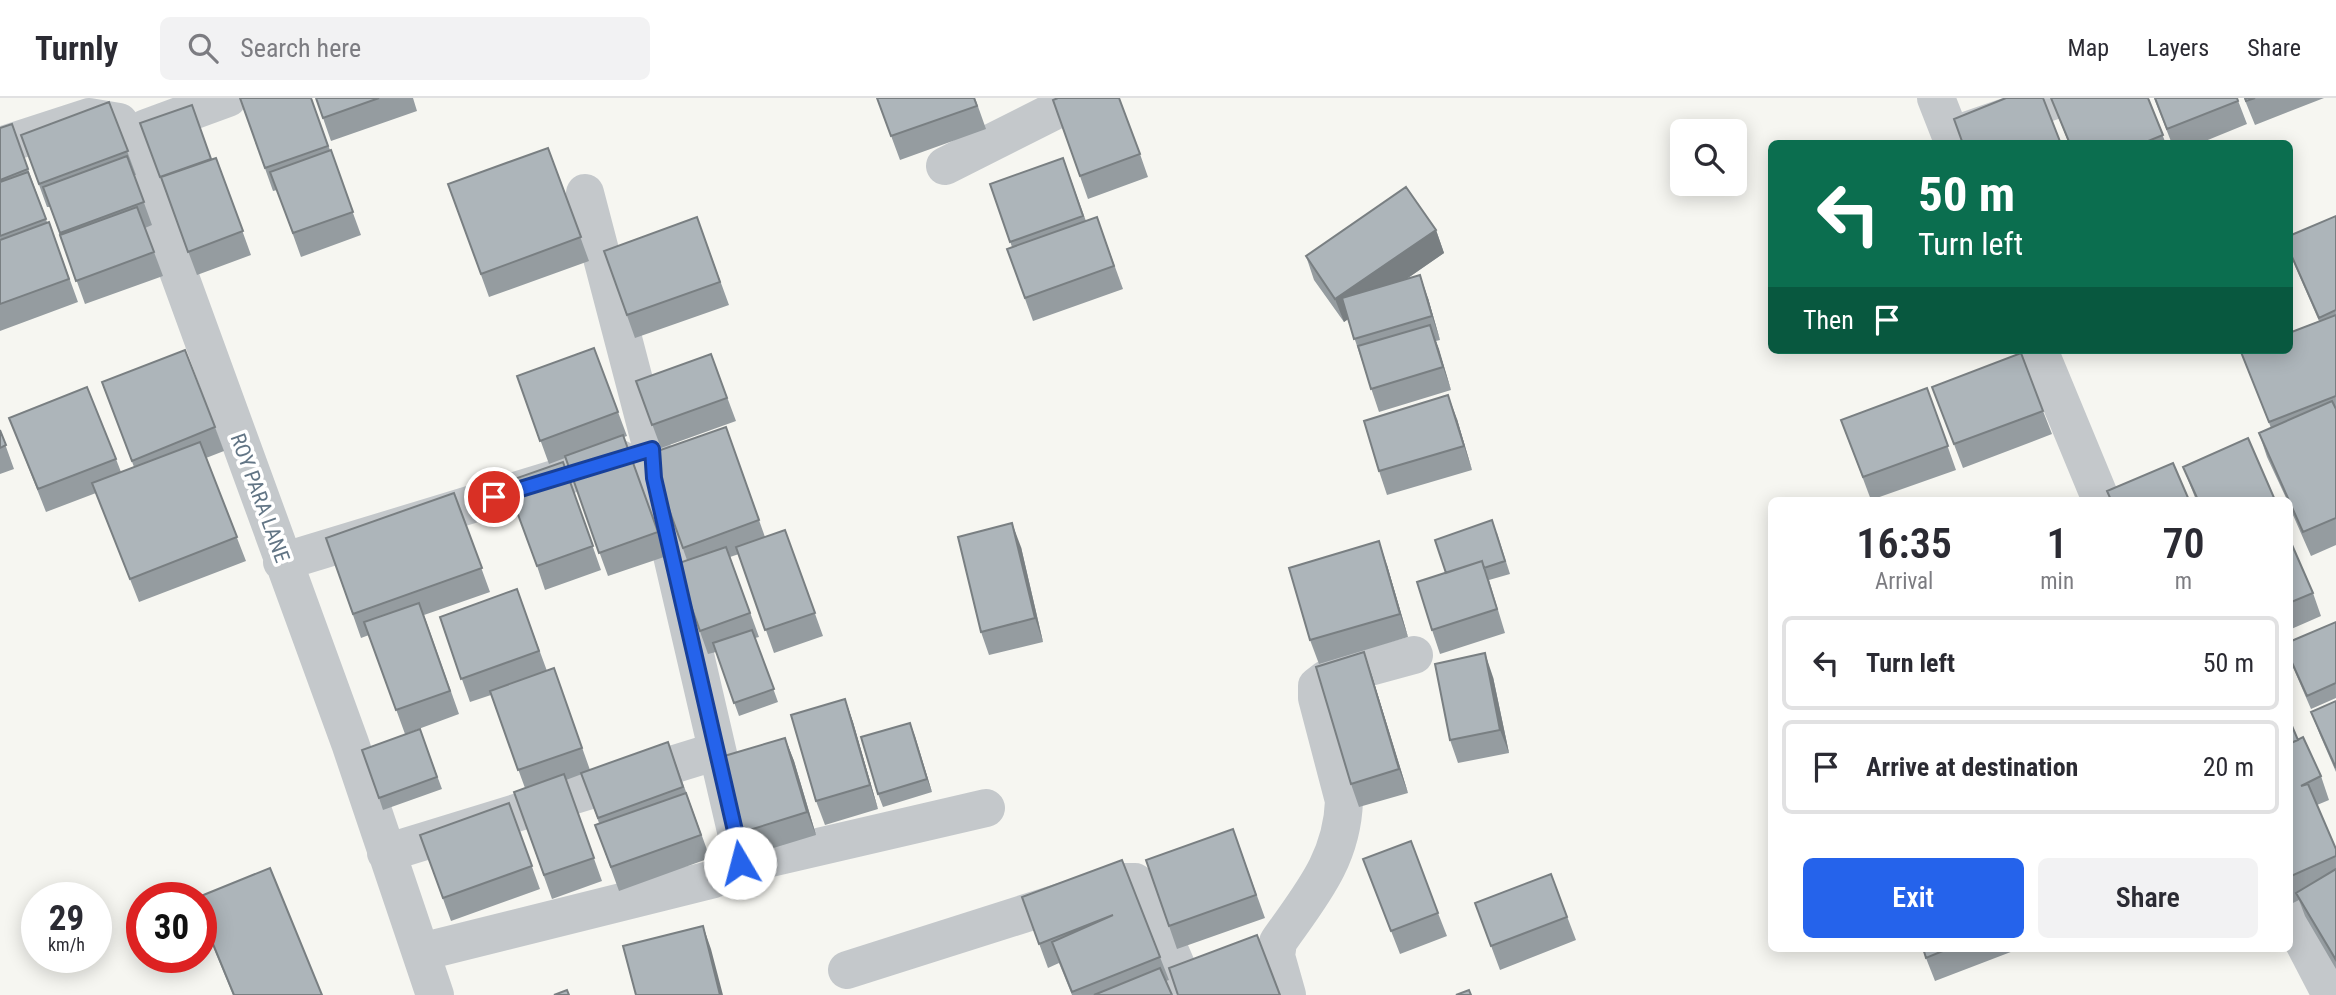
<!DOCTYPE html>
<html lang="en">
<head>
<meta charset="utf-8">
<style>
	:root { --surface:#fff; --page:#f2f2f3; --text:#2b2b33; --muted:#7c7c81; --line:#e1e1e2; --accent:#2563eb }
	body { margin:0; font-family:"Roboto Condensed",sans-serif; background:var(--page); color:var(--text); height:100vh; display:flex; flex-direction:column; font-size:26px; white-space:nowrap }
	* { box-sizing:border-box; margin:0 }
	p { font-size:23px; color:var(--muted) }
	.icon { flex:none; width:38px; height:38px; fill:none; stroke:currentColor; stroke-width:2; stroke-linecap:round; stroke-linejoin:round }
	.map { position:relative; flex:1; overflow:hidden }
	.panel { position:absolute; left:1768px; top:399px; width:525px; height:455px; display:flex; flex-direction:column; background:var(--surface); border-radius:10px; box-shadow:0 4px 18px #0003 }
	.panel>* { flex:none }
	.banner { position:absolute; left:1768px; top:42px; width:525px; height:214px; border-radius:10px; box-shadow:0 4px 18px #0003; background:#0b6e4f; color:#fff; overflow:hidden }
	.buttons { position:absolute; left:1670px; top:21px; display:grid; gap:14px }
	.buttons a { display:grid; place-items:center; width:77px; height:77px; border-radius:10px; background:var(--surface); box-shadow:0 4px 18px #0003; font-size:35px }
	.speed { position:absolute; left:21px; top:784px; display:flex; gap:14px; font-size:35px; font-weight:700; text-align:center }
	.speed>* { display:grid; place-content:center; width:91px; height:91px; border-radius:50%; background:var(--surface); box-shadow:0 4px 18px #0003; line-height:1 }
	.speed small { font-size:18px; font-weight:400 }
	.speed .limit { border:10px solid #d22; background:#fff; color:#111 }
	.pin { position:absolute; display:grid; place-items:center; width:60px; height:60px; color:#fff; margin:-30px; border:4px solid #fff; border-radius:50%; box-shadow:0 2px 7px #0007 }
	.me { position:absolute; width:77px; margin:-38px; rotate:352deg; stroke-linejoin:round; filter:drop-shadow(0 0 5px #0008) }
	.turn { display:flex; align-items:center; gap:24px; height:147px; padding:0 35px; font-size:32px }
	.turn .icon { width:91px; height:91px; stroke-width:2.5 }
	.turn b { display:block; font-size:49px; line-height:60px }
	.then { display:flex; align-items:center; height:66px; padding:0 35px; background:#0003; gap:14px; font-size:26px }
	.eta { display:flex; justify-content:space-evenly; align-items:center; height:119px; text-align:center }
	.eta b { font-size:42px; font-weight:600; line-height:49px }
	.primary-button { display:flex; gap:14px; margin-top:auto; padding:14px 35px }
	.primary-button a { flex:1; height:80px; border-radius:10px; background:var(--accent); color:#fff; font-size:28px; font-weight:600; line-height:80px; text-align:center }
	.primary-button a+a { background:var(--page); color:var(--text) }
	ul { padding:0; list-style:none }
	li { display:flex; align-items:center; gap:21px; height:94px; margin:0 14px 10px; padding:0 21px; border:4px solid var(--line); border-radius:10px }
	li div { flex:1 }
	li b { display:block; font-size:26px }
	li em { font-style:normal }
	header { display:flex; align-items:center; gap:42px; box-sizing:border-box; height:98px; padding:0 35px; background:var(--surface); border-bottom:2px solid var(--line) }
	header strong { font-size:33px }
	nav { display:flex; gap:38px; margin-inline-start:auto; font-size:24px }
	.search { width:490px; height:63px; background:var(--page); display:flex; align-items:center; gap:18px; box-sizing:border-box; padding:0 24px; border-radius:10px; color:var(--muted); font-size:26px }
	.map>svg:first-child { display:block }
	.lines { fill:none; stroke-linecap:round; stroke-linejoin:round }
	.minor { stroke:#c4c8cb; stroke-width:38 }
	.wall { fill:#959ca0 }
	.shaded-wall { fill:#797f82 }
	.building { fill:#adb5ba; stroke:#797f82; stroke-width:2 }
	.route-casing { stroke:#184099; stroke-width:18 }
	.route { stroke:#2563eb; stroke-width:12 }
	.labels { text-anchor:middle; stroke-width:7; stroke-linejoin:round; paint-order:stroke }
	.street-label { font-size:21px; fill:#627585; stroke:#fff }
</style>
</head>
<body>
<header>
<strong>Turnly</strong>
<div class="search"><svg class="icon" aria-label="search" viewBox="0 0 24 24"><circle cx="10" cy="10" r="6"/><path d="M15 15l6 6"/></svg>Search here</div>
<nav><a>Map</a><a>Layers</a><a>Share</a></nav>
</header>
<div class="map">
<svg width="2336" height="897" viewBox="0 0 2336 897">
	<rect width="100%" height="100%" fill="#f6f6f1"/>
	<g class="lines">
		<path class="minor" d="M1936,0l18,46
			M146,30l82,-30
			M1951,38l110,-38
			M0,48l89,-29 30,5 9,12 222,609 85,252
			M945,68l135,-68
			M2039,252l62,150
			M282,464l338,-103
			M386,755l331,-102
			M736,768l250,-58
			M2289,816l42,81
			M421,854l293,-73 18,-8 10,-14 -88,-379 -2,-29 -67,-256
			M847,872l277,-88h11l9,9 38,88
			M1287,897l-11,-39 2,-14c32,-46 64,-82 66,-141l-27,-103v-12l9,-7 88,-24"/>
	</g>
	<path class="wall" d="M240,0h71l50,137 -60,22 -24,-67 -4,1z
		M316,0h97l4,13 -86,30z
		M877,0h98l11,31 -86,31z
		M2051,0h97l18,46h-97z
		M2154,0h83l10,26 -49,20h-26z
		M2244,0h80l-69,27z
		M1053,2l87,54 8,23 -60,22z
		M109,4l27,73h-2l18,50 -7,3 18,48 -78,28 -35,-97h-3l-26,-72z
		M140,25l71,36 5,-1 35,97 -54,20z
		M12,26l35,98h2l29,80 -78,29v-203z
		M548,50l41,113 -100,36 -41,-113z
		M1063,60l23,63 11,-4 26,72 -90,32 -26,-72 5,-2 -22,-63z
		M2336,118v329l-25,11 -22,-50v-6h-2l-20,-43 -8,-24 12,-5 -30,-76 78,-31 -30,-69v-16z
		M697,119l32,88 -94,33 -31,-87z
		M1436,132l8,23 -36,25 20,20 12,42 -4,1 15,49 -72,22 -31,-93 -4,3 -30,-42 -8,-24z
		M594,250l33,88 -3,1 43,119 -59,20 -43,-118 -16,6 -32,-88z
		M711,256l25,67 -75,27 -25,-67z
		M102,284l113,45 9,24 -18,7 40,103 -107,41 -43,-109 -50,19 -37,-94 107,41 5,13 13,-5z
		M1932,289l111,24 9,23 -89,34z
		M1927,290l29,82 -85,30 -30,-80z
		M1457,321l15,51 -85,25 -8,-24z
		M726,329l39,110 20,-7 38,106 -49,17 -35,-99 -9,3 29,80 -4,1 23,64 -39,14 -23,-64 -8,2 -32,-90 11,-4 -38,-106z
		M0,332l14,39 -14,5z
		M563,364l38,108 -56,20 -8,-24z
		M2183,369l92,33h-79z
		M454,395l36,99 -66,23 35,99 -54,20 -36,-99 -8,3 -35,-100z
		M1497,435l13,41 -21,6 16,53 -65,21 -8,-24 14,-57z
		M2289,436l3,7 -1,1 22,51 8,23 -32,14z
		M1021,449l22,95 -54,13 -8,-23z
		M1387,467l21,72 -89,27 -9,-24z
		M517,491l30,82 7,-3 36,102 78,-28 42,116 -91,33 -24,-66 4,-2 -17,-49 -16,6 36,101 -50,18 -38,-107 11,-4 -34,-93 -21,7 -30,-85z
		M2336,524v76l-25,11 -22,-51v-16z
		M1364,554l8,24 36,117 -49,14 -8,-23z
		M1493,579l16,76 -51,10 -8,-23z
		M845,601l8,23 25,87 -53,16 -9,-24z
		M2336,603v71l-16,-37 -9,-23z
		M2289,621l9,21 23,36 8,24 -12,5 19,44v120l-31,-53 -6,-16 -8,4 -2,-4z
		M910,625l22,69 -49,15 -5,-13z
		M420,631l22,60 -59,21 -4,-12z
		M785,640l9,23 22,74 -65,20 -8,-23z
		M509,705l31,86 -89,32 -31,-86z
		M1233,731l32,89 -88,31 -31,-89z
		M1363,761l75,54 9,23 -47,18z
		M1551,776l25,66 -76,30 -25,-67z
		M1022,799l138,60 9,23 -3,1 6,14h-100l-13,-32 -11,5z
		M201,800l121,97h-89l-32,-78z
		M1922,850h94v2l-81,31z"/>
	<path class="shaded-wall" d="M1436,132l8,23 -100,69 -9,-23z
		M1420,177l8,23 12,42 -8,-24z
		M1430,227l9,24 12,41 -8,-23z
		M1448,297l9,24 15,51 -8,-24z
		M1012,425l9,24 22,95 -8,-24z
		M1379,443l8,24 21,72 -8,-23z
		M1364,554l8,24 36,117 -9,-24z
		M1485,555l8,24 16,76 -9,-23z
		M845,601l8,23 25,87 -8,-24z
		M910,625l5,13 17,56 -5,-13z
		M785,640l9,23 22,74 -9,-23z
		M703,828l8,23 12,46h-3z"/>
	<path class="building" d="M240,0h71l17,48 -63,22z
		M316,0h63l-56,20z
		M877,0h97l3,8 -86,30z
		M1058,0h61l21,56 -60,22 -27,-76z
		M2006,0h37l18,46h-98l-9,-25z
		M2051,0h97l15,37 -22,9h-71z
		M2155,0h82l1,3 -71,28z
		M2245,0h10l-9,3z
		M109,4l19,49 -89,33 -18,-49z
		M192,7l19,54 -51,18 -20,-54z
		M12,26l16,45 -28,11v-52z
		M548,50l33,89 -100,37 -33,-90z
		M331,52l22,62 -60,21 -23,-61z
		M127,58l17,46 -84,31 -17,-46z
		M216,60l27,73 -55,21 -27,-75z
		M1063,60l20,58 -73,26 -20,-58z
		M28,74l18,47 -46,17v-54z
		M1406,89l30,43 -101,69 -29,-43z
		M137,109l17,45 -78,29 -16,-46z
		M2336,118v94l-17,8 -30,-68v-14z
		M697,119l23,65 -93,33 -23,-64z
		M1097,119l17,49 -89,32 -18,-49z
		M49,124l20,57 -69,25v-64z
		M1420,177l12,41 -78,23 -12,-41z
		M2336,217v81l-67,26 -28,-70 5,-2h43v-17z
		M1430,227l13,42 -72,22 -13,-43z
		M594,250l24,64 -78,29 -23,-65z
		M185,252l30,77 -83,34 -30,-79z
		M2021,255l22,58 -89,33 -22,-57z
		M711,256l16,44 -75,27 -16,-44z
		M87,289l29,72 -78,30 -29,-71z
		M1927,290l21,58 -85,31 -22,-57z
		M1448,297l16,51 -85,25 -15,-50z
		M2332,303l4,8v109l-33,14 -44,-99z
		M726,329l33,93 -76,28 -34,-94z
		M0,332l6,15 -6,3z
		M623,337l35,97 -59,21 -34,-97z
		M2248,340l27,62h-77l-15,-33z
		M200,344l37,95 -107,42 -38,-96z
		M563,364l30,84 -56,20 -31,-84z
		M2173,365l16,37h-78l-4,-9z
		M454,395l28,75 -129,46 -27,-76z
		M1492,422l13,41 -21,7 -2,-7 -36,12 -11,-33z
		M1012,425l23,95 -54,14 -23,-95z
		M785,432l30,83 -50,17 -29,-83z
		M2289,440l24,55 -24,10z
		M1379,443l21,73 -90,26 -21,-72z
		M726,449l24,66 -50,18 -24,-67z
		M1482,463l15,48 -65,21 -15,-48z
		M517,491l22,62 -78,28 -21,-62z
		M419,505l31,88 -54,19 -32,-88z
		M2336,524v61l-29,13 -18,-40v-14z
		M752,532l22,59 -40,14 -21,-60z
		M1364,554l35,117 -48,15 -35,-117z
		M1485,555l15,77 -50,10 -15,-76z
		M554,570l28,80 -64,22 -28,-79z
		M845,601l25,86 -54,16 -25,-86z
		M2336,603v67l-25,-56z
		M2289,621l9,21 -9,4z
		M910,625l17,56 -49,15 -17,-57z
		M420,631l17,48 -58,21 -17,-48z
		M2303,639l18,39 -20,10 7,-2 28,65v7l-47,21v-133z
		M785,640l22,74 -64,20 -22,-75z
		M668,644l15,45 -85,31 -17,-45z
		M564,676l30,84 -50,17 -30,-83z
		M686,695l15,42 -90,32 -16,-42z
		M509,705l23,63 -89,32 -23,-63z
		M1233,731l23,66 -87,31 -23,-66z
		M1411,743l27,72 -47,18 -28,-72z
		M1122,762l38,97 -88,35 -20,-50 61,-27 -74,29 -17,-47z
		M270,770l52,127h-88l-33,-80v-17h-5z
		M2336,771v91l-40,-67z
		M1551,776l16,43 -76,29 -16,-43z
		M703,828l17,69h-84l-13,-49z
		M1257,837l23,60h-102l-9,-27z
		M1923,850h27l-24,10z
		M1160,870l12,27h-78z
		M567,892l2,5h-15z
		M1469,892l2,5h-15z"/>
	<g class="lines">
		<defs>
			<path id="route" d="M494,399l158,-48 2,29 87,379 -1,6"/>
		</defs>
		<use href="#route" class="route-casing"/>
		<use href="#route" class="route"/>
	</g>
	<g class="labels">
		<g class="street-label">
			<text transform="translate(260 400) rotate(70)" y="7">ROY PARA LANE</text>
		</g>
	</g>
</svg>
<div class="buttons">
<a><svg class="icon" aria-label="search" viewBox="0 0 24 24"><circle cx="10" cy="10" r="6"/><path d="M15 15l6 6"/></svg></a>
</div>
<div class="speed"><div>29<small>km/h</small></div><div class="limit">30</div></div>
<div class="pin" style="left:494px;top:399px;background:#d93025"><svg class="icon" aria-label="arrive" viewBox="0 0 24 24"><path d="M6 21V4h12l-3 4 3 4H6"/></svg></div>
<svg class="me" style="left:740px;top:765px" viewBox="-20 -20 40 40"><circle r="19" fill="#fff"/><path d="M0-13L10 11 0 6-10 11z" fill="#2563eb"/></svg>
<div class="banner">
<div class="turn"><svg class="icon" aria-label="left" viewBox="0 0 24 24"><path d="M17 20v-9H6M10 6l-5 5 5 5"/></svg><div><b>50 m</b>Turn left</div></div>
<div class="then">Then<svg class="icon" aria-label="arrive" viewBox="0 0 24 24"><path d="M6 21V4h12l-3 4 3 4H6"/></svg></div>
</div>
<section class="panel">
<div class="eta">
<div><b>16:35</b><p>Arrival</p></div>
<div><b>1</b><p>min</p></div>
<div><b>70</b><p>m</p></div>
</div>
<ul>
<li><svg class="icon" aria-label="left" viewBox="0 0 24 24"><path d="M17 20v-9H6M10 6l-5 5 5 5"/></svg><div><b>Turn left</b></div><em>50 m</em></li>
<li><svg class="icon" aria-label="arrive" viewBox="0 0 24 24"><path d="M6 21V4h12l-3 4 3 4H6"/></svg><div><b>Arrive at destination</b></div><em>20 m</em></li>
</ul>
<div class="primary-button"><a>Exit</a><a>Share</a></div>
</section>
</div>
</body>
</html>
